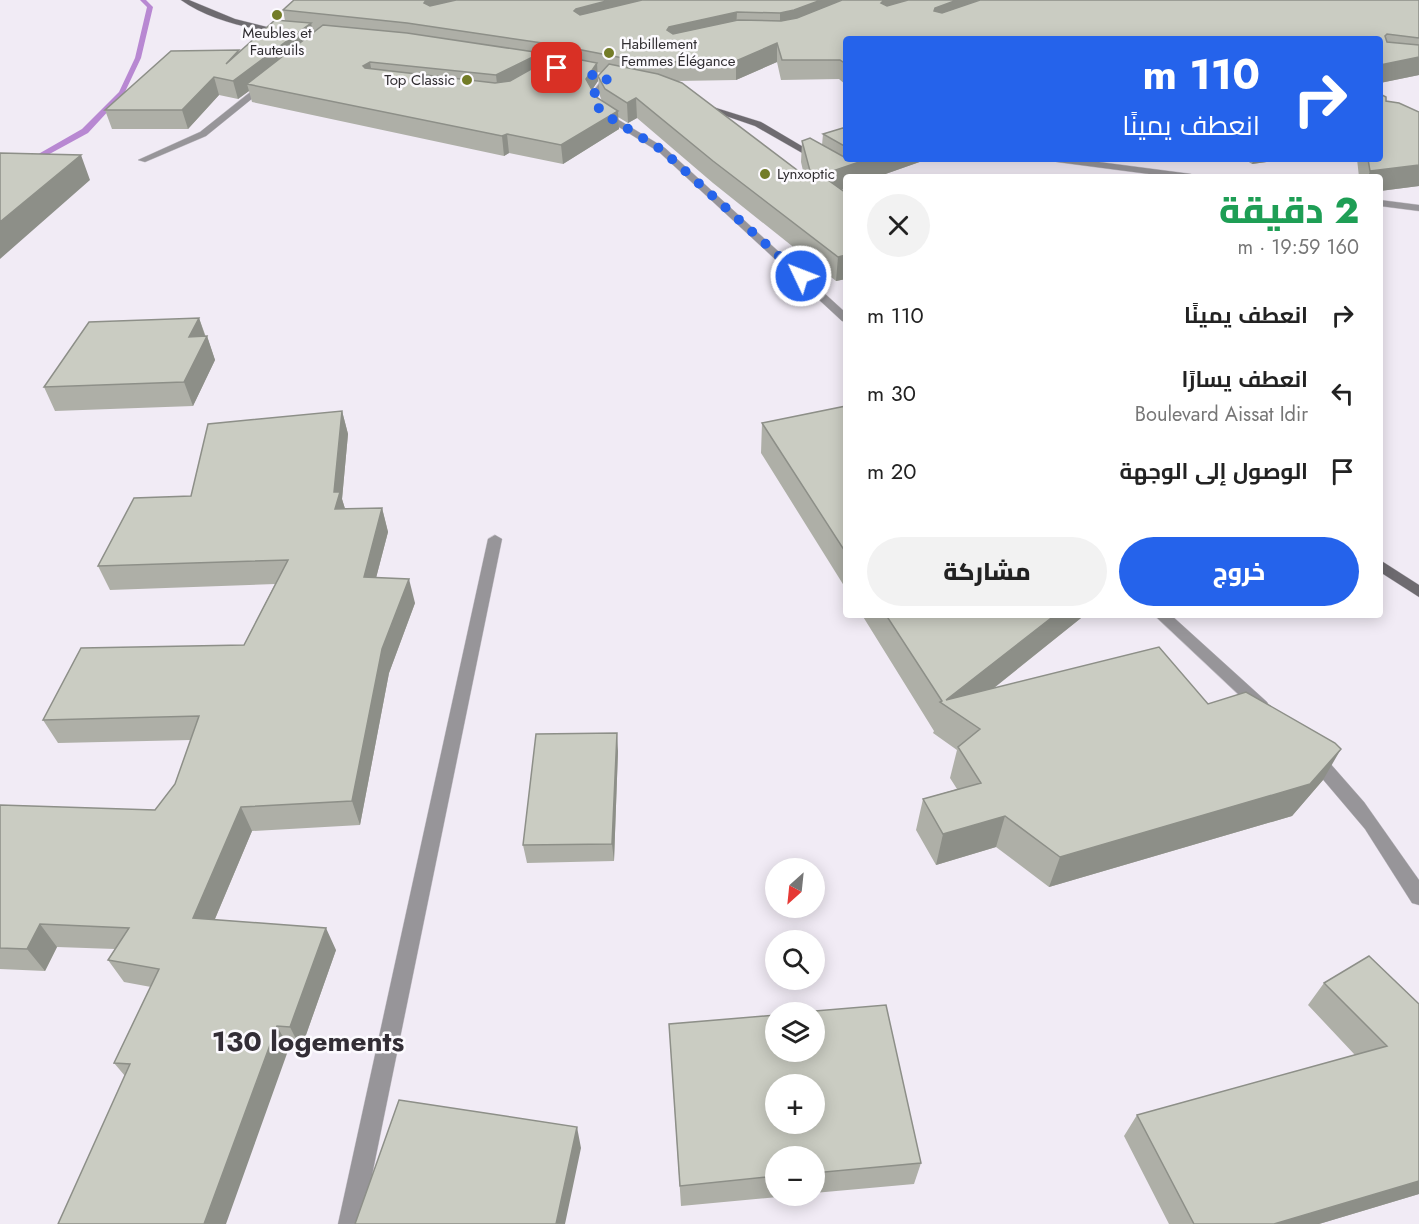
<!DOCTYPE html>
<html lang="ar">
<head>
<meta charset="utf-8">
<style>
	:root { --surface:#fff; --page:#f2f2f2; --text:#222; --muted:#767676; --accent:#2563eb }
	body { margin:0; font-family:Jost,Cairo,sans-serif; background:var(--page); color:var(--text); direction:rtl; height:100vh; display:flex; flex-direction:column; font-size:22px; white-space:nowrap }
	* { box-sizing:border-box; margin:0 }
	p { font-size:20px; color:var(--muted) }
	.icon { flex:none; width:33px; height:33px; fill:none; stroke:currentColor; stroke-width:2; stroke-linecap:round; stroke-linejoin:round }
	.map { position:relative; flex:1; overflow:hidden; direction:ltr }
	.details { position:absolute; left:843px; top:174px; width:540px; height:444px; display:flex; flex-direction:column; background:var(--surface); border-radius:6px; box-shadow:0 3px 15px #0003; direction:rtl }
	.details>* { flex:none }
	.hud { position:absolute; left:843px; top:36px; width:540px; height:126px; border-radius:6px; box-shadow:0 3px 15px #0003; direction:rtl; background:#2563eb; color:#fff; overflow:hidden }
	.needle { width:39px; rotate:207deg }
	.tools { position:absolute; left:765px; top:858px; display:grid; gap:12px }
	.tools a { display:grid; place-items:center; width:60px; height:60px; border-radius:50%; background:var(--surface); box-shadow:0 3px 15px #0003; font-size:30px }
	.pin { position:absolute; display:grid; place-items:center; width:51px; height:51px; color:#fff; margin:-26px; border-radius:12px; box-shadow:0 3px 9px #0006 }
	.me { position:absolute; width:66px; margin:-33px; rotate:313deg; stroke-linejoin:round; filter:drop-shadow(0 0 4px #0008) }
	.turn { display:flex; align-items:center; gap:21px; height:126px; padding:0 24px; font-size:27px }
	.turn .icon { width:78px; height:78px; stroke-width:2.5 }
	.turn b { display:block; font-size:42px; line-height:51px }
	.round { display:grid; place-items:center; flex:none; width:63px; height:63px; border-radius:32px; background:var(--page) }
	.summary { display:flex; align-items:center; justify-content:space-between; height:102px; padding:0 24px }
	h1 { font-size:36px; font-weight:800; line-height:45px; color:#1e9e55 }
	.primary-button { display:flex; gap:12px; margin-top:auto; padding:12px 24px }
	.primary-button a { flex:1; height:69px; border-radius:36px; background:var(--accent); color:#fff; font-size:24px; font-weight:800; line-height:69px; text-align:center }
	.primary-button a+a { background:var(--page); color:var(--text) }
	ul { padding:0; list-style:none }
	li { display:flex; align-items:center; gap:18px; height:78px; padding:0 24px }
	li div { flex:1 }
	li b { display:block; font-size:22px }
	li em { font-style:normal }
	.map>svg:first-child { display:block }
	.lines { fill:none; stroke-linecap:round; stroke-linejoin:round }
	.stream { fill:#b888d2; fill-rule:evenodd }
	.street-casing { stroke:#cec9d2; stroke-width:1 }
	.secondary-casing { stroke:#cec9d2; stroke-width:1 }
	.street { fill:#979599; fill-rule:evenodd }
	.secondary { fill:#6e6b70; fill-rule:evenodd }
	.wall { fill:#aeafa7; fill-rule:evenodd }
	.shaded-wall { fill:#8d8f88 }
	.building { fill:#caccc2; stroke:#8d8f88; stroke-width:1.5; fill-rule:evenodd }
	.route { stroke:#2563eb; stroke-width:10; stroke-dasharray:0 18 }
	.poi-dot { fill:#737c27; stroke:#fcfafe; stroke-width:2 }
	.labels { text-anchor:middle; stroke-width:5; stroke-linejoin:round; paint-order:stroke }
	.far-poi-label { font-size:15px; fill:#312e32; stroke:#fcfafe; text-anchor:start }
	.near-district-label { font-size:28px; font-weight:bold; fill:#332e36; stroke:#fcfafe }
</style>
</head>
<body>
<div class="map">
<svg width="1419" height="1224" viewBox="0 0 1419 1224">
	<rect width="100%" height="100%" fill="#f1ebf5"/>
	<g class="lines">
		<path class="stream" d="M140,0h6l7,7 -12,51 -17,36 -36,39 -88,48v-5l82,-47 37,-37 16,-34 12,-51z"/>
		<defs>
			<path id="street" d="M605,76l7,2 -15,18 7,15 61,37 181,165v9l-4,-1 -183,-169 -61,-38 -9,-18z
				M263,82l7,2 -64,52 -61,26 -7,-2 62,-28z
				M1053,159h23l115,15 4,3h-23l-115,-15z
				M1380,200l39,5v6l-39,-5z
				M495,535l7,4 -140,685h-24l150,-685z
				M1154,615h17l96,87 2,4 -2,4h-12z
				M1315,751l6,2 43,49 50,71 5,7v25l-7,-2 -47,-74 -56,-66 -3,-5 3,-5z"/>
			<path id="secondary" d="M181,0h8l46,19 52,13 -3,2c-34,-5 -75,-14 -103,-34z
				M697,102l64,20 93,55 -8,1 -91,-52 -58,-20z
				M1380,560l39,25v12l-39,-25z"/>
		</defs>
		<use href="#street" class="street-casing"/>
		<use href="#secondary" class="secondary-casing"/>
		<use href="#street" class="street"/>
		<use href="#secondary" class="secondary"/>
	</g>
	<path class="wall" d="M1419,0v75l-39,8v-44h-534v46l-7,-6 -58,1 -4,-18 -41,18 -59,1 127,94 -3,-13 1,-21 20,4 1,-11 23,-7v32h82l-51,18h-31v11l-5,2 5,3v86l-10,2 -123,-98 -76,-65 -9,5 -10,-6 1,12 -56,35 -54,-11 -5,3 -252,-54 -3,-11 -11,8 -19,-4 -31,34h-76l-7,-19 134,-58 46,-31 -2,-11zM597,72l5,1 -4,3 2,20 2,5 -6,-4 -4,-7 6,-9z
		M1386,101l33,85 -39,5v-14h-21l-2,-18h23z
		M1244,159h45l-37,5z
		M199,318l7,19 1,-1 8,24 -22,46 -138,5 -11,-24z
		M846,406v183l-85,-136 1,-30z
		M342,411l6,23 -6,65 3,10 37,-1 6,24 -12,46 39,25 -26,70 -29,152 -108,6 -37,88 121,31 -35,99 -12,-1 -164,28 -11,-13 37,-76 -27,-5 -16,-22 7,-11 -58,-2 -12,24 -45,-2v-164l155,5 20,-26 16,-44 -133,3 -15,-23 201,-75 31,-61 -165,6 -12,-24 93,-70z
		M862,615h220l-1,3 -87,70 214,16 115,76 -31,36 -243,71 -53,-40 -60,18 -20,-35 7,-31 34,-10 -7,-11 7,-28 -24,-17 1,-2z
		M618,751l-4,110 -87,2 -4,-18z
		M1324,983l95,21v190l-100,30h-150l-45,-88 13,-21 218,-60 -47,-50z
		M669,1024l252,139 -7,21 -100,9v-37h-38v40h13l-108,10z"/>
	<path class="shaded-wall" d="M426,0h73l-71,18 -4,-15z
		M610,0h65l-98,27 -3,-16 2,-2z
		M821,0h44l-85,31v-18z
		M884,0h64l-67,18v-15z
		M957,0h75l-99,26 2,-18z
		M737,12l-1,18 -67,16 -2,-16 2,-3z
		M311,23l4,17 -68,44 2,7 -11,8 -5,-18z
		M777,43v19l-41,18v-19z
		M541,53l1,17 -44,23 -2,-18z
		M1419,57v18l-39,8v-18z
		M370,62l3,18 -10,-14z
		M597,63l1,18 -11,16 -1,-18z
		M214,77l5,18 -31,34 -6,-19z
		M636,98l1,20 -9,5 -1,-20z
		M618,111l1,18 -56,35 -2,-19z
		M507,134l2,19 -5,3 -2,-20z
		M81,155l9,25 -90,79v-37z
		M868,159h60l-51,18h-31v11l-26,9 1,-22z
		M1254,159h35l-37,5z
		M1419,165v21l-39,5v-14h-12l2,-6z
		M846,255v24l-10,2 2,-24z
		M199,318l7,21 1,-3 8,24 -22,46 -9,-24 5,-45z
		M342,411l6,23 -6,65 5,16 -12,-6 -1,-17z
		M382,508l6,24 -18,69 -6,-24z
		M409,579l6,24 -26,70 -29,152 -8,-24 30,-152z
		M1055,615h27l-1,3 -121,97 -14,-15z
		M617,733l1,18 -4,110 -2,-17z
		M1341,749l-18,31 -31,36 -243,71 11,-30z
		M241,807l11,24 -46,109 -13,-22z
		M1005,816l-9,31 -60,18 7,-31z
		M40,924l17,23 -12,24 -18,-22z
		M326,928l10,22 -35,99 -11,-22z
		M277,1026l12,22 -63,176h-22z
		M577,1127l4,21 -16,76h-9z
		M1419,1181v13l-100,30h-45z"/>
	<path class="building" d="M294,0h132l-2,3 6,3 26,-6h154l-34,9 -2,2 6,4 62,-15h179l-27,10 -14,3 -43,-1 -68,15 -2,3 6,4 65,-14 43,1 16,-3 45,-18h42l-3,3 6,3 21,-6h49l-22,8 -1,3 8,2 38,-13h439v38l-32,-4 -2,2 2,6 32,3v12l-39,8v-26h-534v25l-6,-4h-58l-5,-17 -41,18 -82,1 5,3 -103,-20 -149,-22 -124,-13z
		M275,20l36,3 -78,58 -19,-4 -32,33h-77l66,-59 68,-1 -13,14z
		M323,25l84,8 134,20 -45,22 -126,-13 -7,4 2,2 130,15 15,-2 46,-26 41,8 -11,16 10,18 22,14 -57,34 -54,-11 -5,2 -255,-52z
		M609,64l49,10 24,9 131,99 -11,-41 8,-3 36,20v1h22l-47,16 25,18v62l-8,2 -125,-96 -77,-63 -9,5 -22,-14 -7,-13z
		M1380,94l6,3v4l13,2 20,9v53l-49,6 -2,-12h12z
		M846,127v20l-23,-13z
		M0,153l81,2 -81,67z
		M199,318l-10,19 18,-1 -23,46 -140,5 45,-65z
		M846,406v147l-84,-130z
		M342,411l-8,81h6l-5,17 47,-1 -18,69 45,2 -27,70 -30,152 -111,6 -48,111 133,10 -36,99 -13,-1 -73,198h-146l72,-160 -16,-1 45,-94 -51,-9 21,-32 -89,-4 -13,25 -27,-1v-143l155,5 20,-26 24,-68 -156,4 38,-72 163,-3 44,-85 -190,6 36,-68 57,-2 17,-72z
		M886,615h169l-109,85 213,-53 49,57 38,-12 89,51 6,6 -31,35 -250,73 -55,-41 -62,18 -20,-35 58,-16 -23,-36 22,-18 -40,-27 2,-1z
		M617,733l-5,111 -89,1 13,-111z
		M1369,956l50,48v177l-145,43h-80l-57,-109 250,-69 -63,-63z
		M886,1005l35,158 -107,10v-17h-38v20l-96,10 -11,-162 107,-9v37h38v-40h-11zM776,1084h38v40h-38z
		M399,1100l178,27 -21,97h-201z"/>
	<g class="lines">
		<path class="route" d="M557,68l51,10 -16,18 9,16 61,38 139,126"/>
	</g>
	<g class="poi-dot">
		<circle cx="277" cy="15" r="6"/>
		<circle cx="609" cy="53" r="6"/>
		<circle cx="467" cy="80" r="6"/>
		<circle cx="765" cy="174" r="6"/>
	</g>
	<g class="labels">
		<g class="far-poi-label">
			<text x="277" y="38" text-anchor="middle">Meubles et<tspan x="277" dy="17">Fauteuils</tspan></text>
			<text x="621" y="49">Habillement<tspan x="621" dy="17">Femmes Élégance</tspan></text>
			<text x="455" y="85" text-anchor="end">Top Classic</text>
			<text x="777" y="179">Lynxoptic</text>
		</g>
		<g class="near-district-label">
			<text x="308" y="1051">130 logements</text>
		</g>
	</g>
</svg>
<div class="tools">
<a><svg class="needle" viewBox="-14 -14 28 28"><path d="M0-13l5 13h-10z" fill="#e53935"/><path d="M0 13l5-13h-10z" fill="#767676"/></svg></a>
<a><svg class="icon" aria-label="search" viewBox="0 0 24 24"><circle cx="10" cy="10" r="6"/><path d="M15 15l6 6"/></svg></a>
<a><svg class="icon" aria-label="layers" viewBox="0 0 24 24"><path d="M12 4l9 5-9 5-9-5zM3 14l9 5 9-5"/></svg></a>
<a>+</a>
<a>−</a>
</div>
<div class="pin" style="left:557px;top:68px;background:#d93025"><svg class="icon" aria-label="arrive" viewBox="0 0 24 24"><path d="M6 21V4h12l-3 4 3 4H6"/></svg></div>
<svg class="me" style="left:801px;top:276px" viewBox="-20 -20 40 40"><circle r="17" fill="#2563eb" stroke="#fff" stroke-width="3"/><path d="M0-11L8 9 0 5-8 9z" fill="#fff"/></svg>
<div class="hud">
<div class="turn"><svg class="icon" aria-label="right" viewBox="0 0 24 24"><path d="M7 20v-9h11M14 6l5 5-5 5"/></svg><div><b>110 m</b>انعطف يمينًا</div></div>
</div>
<section class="details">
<div class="summary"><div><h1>2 دقيقة</h1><p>160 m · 19:59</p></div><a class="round"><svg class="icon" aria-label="close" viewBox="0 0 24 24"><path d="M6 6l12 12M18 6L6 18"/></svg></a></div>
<ul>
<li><svg class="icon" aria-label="right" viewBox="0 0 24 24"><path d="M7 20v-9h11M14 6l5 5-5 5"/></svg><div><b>انعطف يمينًا</b></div><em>110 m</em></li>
<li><svg class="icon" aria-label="left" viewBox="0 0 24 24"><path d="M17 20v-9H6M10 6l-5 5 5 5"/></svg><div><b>انعطف يسارًا</b><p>Boulevard Aissat Idir</p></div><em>30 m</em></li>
<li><svg class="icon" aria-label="arrive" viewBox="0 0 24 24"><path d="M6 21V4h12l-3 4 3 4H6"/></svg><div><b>الوصول إلى الوجهة</b></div><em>20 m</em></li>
</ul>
<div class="primary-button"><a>خروج</a><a>مشاركة</a></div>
</section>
</div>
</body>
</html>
